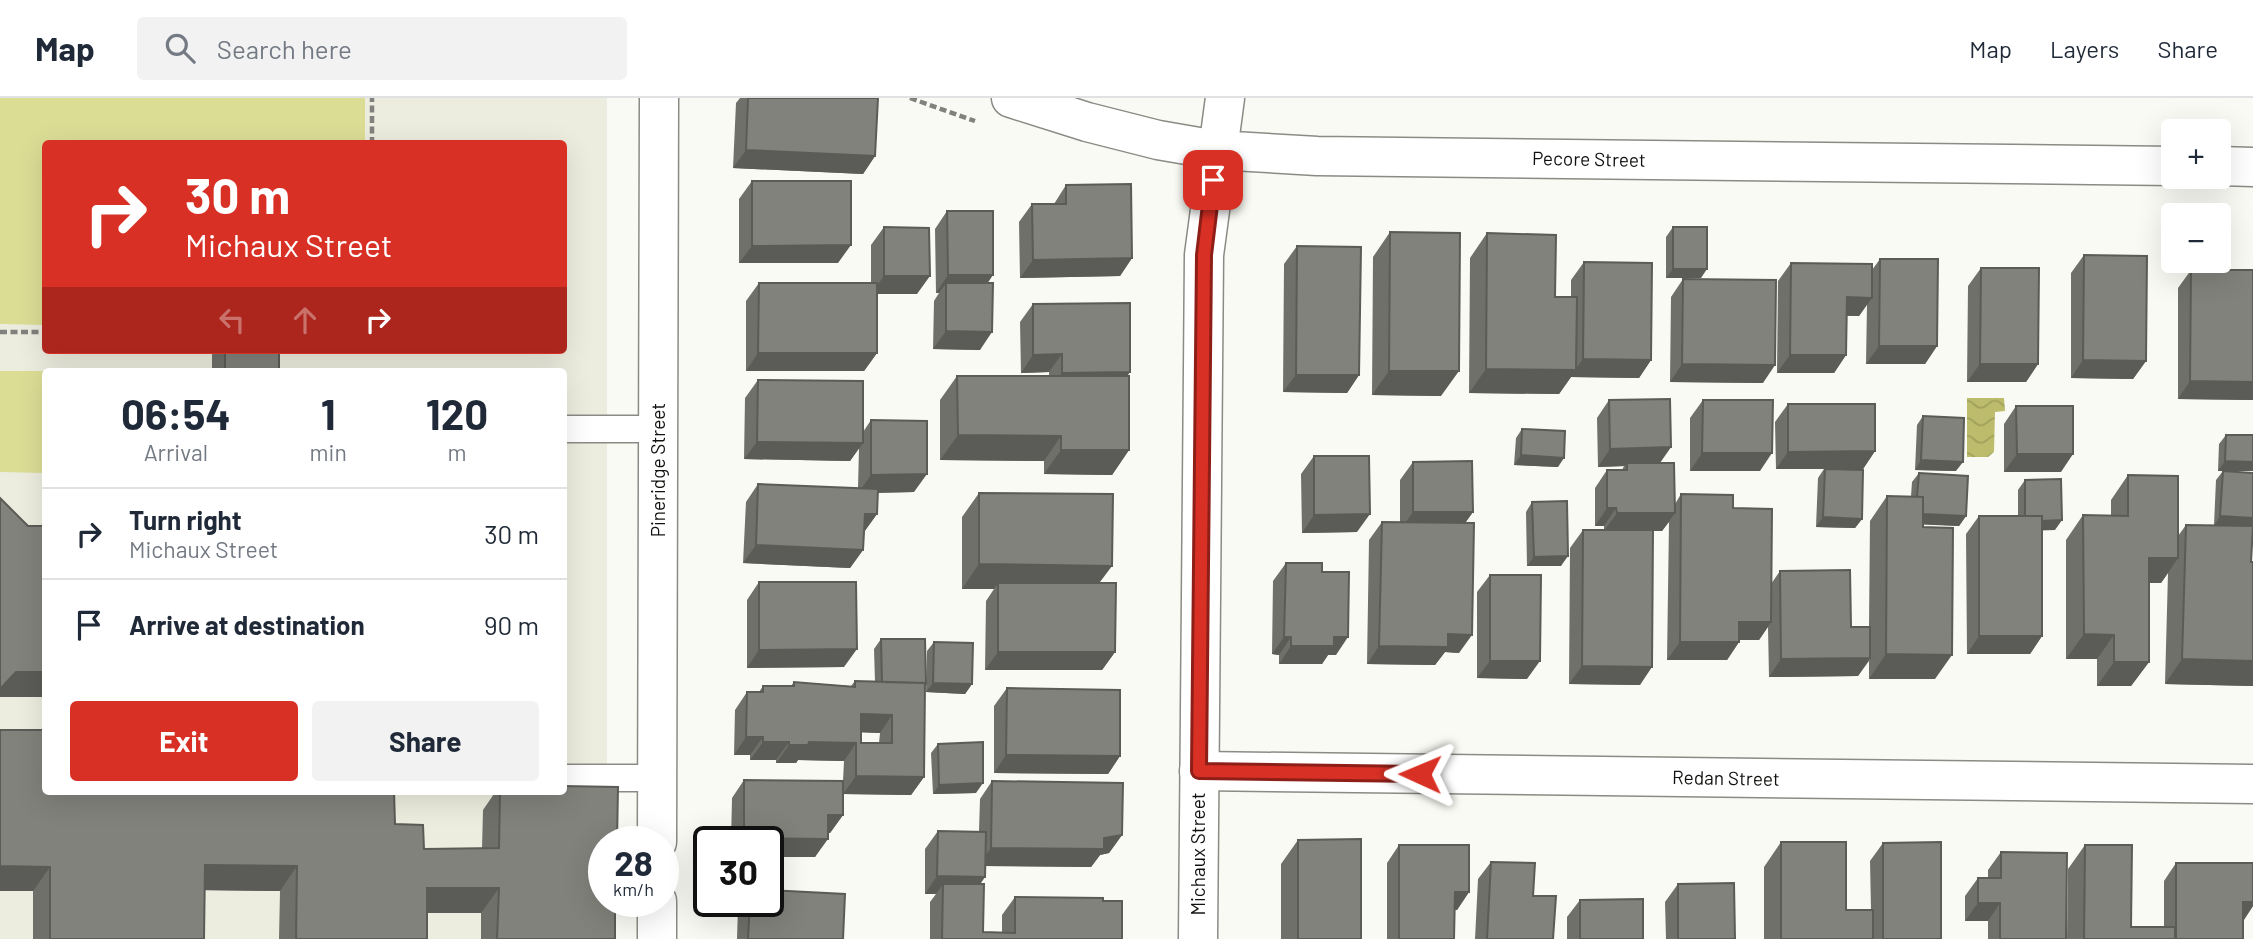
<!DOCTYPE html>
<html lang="en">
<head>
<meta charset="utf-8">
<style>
	:root { --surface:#fff; --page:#f2f2f3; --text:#1f2937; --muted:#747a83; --line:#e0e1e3; --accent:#d93025 }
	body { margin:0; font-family:Barlow,sans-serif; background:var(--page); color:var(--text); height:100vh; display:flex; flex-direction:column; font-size:26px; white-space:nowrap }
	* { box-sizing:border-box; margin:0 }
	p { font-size:23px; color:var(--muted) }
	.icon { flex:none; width:38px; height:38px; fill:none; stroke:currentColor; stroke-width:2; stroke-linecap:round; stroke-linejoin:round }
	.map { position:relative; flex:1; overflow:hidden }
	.drawer { position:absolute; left:42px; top:270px; width:525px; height:427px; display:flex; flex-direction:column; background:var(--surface); border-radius:7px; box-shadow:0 7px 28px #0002 }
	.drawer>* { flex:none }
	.top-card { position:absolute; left:42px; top:42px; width:525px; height:214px; border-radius:7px; box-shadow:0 7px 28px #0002; background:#d93025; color:#fff; overflow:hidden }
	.tools { position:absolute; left:2161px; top:21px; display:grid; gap:14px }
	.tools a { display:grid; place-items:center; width:70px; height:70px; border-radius:7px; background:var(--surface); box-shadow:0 7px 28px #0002; font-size:35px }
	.speed { position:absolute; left:588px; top:728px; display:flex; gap:14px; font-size:35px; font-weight:700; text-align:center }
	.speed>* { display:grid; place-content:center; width:91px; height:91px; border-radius:50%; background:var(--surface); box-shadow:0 7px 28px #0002; line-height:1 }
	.speed small { font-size:18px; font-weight:400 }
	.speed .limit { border:4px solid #111; border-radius:10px; background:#fff; color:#111 }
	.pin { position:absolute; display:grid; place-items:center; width:60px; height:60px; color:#fff; margin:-30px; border-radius:14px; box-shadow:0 4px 10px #0006 }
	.me { position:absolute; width:77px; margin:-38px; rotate:271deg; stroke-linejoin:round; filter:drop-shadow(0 0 5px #0008) }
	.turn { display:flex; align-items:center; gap:24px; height:147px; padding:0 28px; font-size:32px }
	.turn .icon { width:91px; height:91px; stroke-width:2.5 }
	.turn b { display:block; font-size:49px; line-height:60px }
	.lanes { display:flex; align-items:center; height:66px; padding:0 28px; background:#0003; justify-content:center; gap:35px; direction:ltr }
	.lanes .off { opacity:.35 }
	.eta { display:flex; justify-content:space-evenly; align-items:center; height:119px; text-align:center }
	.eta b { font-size:42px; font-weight:700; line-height:49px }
	.button { display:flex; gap:14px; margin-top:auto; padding:14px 28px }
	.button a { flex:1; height:80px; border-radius:7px; background:var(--accent); color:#fff; font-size:28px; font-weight:700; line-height:80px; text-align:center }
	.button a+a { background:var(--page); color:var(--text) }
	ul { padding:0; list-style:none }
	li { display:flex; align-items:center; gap:21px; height:91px; padding:0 28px; border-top:2px solid var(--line) }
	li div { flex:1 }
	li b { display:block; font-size:26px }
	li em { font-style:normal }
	header { display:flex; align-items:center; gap:42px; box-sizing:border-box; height:98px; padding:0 35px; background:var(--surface); border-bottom:2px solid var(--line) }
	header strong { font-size:33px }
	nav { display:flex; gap:38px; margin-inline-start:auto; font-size:24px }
	.search { width:490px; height:63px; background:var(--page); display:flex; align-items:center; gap:18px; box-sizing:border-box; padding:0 24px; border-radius:7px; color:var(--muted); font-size:26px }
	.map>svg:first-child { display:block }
	.built { fill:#ededdf; fill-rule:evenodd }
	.pitch { fill:#dcdd95 }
	.water { fill:url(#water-waves) }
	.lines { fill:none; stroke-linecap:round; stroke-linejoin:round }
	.service-casing { stroke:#8b8b85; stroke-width:29 }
	.minor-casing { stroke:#8b8b85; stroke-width:41 }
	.tertiary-casing { stroke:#8b8b85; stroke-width:41 }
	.path { stroke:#81827d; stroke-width:4.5; stroke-dasharray:7 3.5; stroke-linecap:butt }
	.service { stroke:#fff; stroke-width:26 }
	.minor { stroke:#fff; stroke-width:38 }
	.tertiary { stroke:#fff; stroke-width:38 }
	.wall { fill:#70706b; fill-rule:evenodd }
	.shaded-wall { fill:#5b5b57 }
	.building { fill:#82827c; stroke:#5b5b57; stroke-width:2; fill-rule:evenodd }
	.route-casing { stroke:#8d1f18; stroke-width:18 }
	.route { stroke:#d93025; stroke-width:12 }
	.labels { text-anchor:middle; stroke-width:6; stroke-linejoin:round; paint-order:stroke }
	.street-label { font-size:19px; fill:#11110f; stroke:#fff }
</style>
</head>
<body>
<header>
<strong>Map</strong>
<div class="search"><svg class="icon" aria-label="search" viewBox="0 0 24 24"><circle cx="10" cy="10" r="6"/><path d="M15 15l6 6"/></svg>Search here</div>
<nav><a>Map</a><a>Layers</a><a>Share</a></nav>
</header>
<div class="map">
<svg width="2253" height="841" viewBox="0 0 2253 841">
	<defs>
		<pattern id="water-waves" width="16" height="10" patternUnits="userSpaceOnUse" patternTransform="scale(1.75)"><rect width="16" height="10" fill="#bcbc6c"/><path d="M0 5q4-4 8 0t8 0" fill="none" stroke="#a1a15c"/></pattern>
	</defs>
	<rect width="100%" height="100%" fill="#f9faf3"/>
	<path class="built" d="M0,0h607v744h-3v59l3,38h-607zM46,46h518v206h-518zM46,273h518v420h-518z"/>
	<path class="pitch" d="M0,0h365v45l-319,1 -1,181 -45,-1z
		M0,273h45v102l-45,-1z"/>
	<path class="water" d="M1967,300h37l1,13 -10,1 -1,40 -6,5h-21z"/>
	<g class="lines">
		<defs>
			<path id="service" d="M564,331h94
				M564,680h93"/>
			<path id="minor" d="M1199,673l1054,13
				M657,744l2,-744
				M657,841v-38"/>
			<path id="tertiary" d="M1011,0l76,24 71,18 58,10 101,6 857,10
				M2219,68l34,1
				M1198,841l6,-684 21,-157"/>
		</defs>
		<use href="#service" class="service-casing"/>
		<use href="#minor" class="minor-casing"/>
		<use href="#tertiary" class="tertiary-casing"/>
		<path class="path" d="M910,0l65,23
			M372,46v-46
			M0,234h46"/>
		<use href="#service" class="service"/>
		<use href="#minor" class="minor"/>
		<use href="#tertiary" class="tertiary"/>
	</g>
	<path class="wall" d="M740,0h138l-3,58 -12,18 -130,-6 3,-65z
		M752,83l86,82h-99v-64z
		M1066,87l66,73 -12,18 -100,2 -1,-56 13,-18h22z
		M947,113l41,72 -8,67 -47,-1 1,-48 5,-8h-3l-1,-64z
		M884,129l33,67h-40v59l-13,18h-118v-70l13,-18h112v-38z
		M1673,129l28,51h-35v-41z
		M1390,134l51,164 -69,-1 1,-138z
		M1487,135l68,64h16v-17l13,-18 67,98 -12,18 -68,-1 -12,17 -90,-1 1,-135z
		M1297,148l62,129 -12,18 -64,-1 1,-128z
		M2084,157l62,106 -13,18 -62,-1v-105z
		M1880,161l57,87 -12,18h-59l1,-60 -8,12h-12l-1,39 -12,18h-57l1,-92 13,-18 81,7z
		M1981,170l57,96 -12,18h-59l1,-96z
		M2191,172h62v130l-75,-1v-111z
		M1683,181l80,104 -93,-1 1,-85z
		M1033,206l95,72 1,74 -17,25 -68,-1v-13l-104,-1v-60l17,-24h92v-4l-28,1 -1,-51z
		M214,252h65v21h-67v-18z
		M758,282l105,52 8,-12 43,72 -36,1 -1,21 -13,18 -1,18 -13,18 -107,-5 3,-61 12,-18 100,4 1,-40 -9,13 -106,-2 1,-61z
		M1609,302l62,47 -11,16 15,41 6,-10 52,14 38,76 9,-13 71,56h18l1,-106 17,-25h24l1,-14 7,-9 47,43 -7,10 -36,-2 12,155h-66v-18l-11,15 -89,1 -1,-50 -9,13h-20v2l-12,18h-60l2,-138 -7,9h-9l-13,154 -71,-1 1,-136 13,-18h21v-4h-9v-38l12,-18h15l2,-4 -26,1 -1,-49z
		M1703,302l57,71h-70v-53z
		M1788,306l87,47 -12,18h-30l29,50 -7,9 -39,-1 2,-49 6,-9h-48l-1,-47z
		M2016,308l45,66h-57v-48z
		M1923,318l33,55 -41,-1 2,-45z
		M1522,331l36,38 -44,-2 2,-27z
		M2226,337v36l25,91h2v124l-88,-2 3,-111 -7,10h-12v79l-18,24h-34v-27h-31v-119l17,-25 28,1v-16l17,-25 50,61 8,-11h28l2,-45 7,-9h-5l1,-27z
		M1314,358l43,76 -55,1 -1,-59z
		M1413,364l60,50 -8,11 -6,130 -14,-1 -10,13 -68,-1 2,-124 13,-18 18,1v-43z
		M2025,382l30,50h-13v106l-12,18h-63l-1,-120 13,-18h39v-26z
		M979,395l120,90 16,69 -13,18h-117l1,-69 8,-12h-32v-72z
		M1532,404l29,64h-34l-1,-54z
		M1286,465l36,9 14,83h-8l-6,9h-43v-9l-7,-1 1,-73z
		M1490,477l37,104 -50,-1v-86z
		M759,484l85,85 -97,1v-68z
		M881,541l45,45 -1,2 -1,91 -13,18 -68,-1v21l-13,18h-2l-13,24 -47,-15h-37l1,-44 12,-18 99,1 1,-20 -46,-1 -2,3h-20v-3h-26v-5h-16l1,-45 12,-18h12l4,-6h28l3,-4 57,4 4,-5 20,1 -1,-33zM861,634l19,1 -1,10h-18z
		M934,544l38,42 -7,10 -39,-2 1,-41z
		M1007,590l113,68 -12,18 -114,-1v-67z
		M0,632l395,94 29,25 58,-1 1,-38 13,-19h68l51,148h-134v-26h-54v26h-148l1,-48 -75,-1 -1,49h-171v-48h-33z
		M938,646l38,49 -43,1 -2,-41z
		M992,683l130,54 -13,18 -9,2 -9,12 -105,-1 -6,18 3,48h19v-17l13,-18 88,4 19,38h-192v-37l6,-8h-11v-45l13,-18h41l1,-32z
		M1298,742l63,99h-80v-75z
		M1781,744l65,68h25l-1,-49 13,-18 58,96h-177v-72z
		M1399,747l70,47 -12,18h-3v29h-67v-76z
		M2085,747l46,82h33v-46l12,-18h77v43l-10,14v19h-176l1,-70z
		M2001,754l65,87h-78v-18h-23v-25l13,-18h10v-8z
		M1491,764l42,34 20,43h-78l3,-60z
		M1678,786l57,55h-69l-1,-37z
		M1580,802l63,39h-76v-22z
		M742,803h26l75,38h-106l1,-32z"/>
	<path class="shaded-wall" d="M746,52l129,6 -12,18 -130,-6z
		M851,147l-13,18h-99l13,-17z
		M1132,160l-12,18 -100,2 13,-18z
		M1673,171h34l-6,9h-35z
		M948,177h45l-12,18 -35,-10 -7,10h-3z
		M884,178h46l-13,18h-46z
		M1847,199l25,1 -13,18 -25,-1z
		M946,233l46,1 -12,18 -47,-1z
		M1879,248h58l-12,18h-59z
		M758,255h119l-13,18h-118z
		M1062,256l-13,18 -28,1 12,-18z
		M1790,257h56l-12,18h-57z
		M1583,261l68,1 -12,18 -68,-1 -12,17 -90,-1 17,-24 89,1z
		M2083,262l63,1 -13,18 -62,-1z
		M1682,266l93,1 -12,18 -93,-1z
		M1980,266h58l-12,18h-59z
		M1389,273h70l-18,25 -69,-1z
		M1130,274l-12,18 -68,1 12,-18z
		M1296,277h63l-12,18 -64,-1z
		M2190,283l63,1v18l-75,-1z
		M958,337l103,1 -17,25 -104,-1z
		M757,344l106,1 -13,18 -106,-2z
		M1671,349l-13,18 -31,-2 -2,3 -27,1 12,-18z
		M1061,352h68l-17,25 -68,-1z
		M1875,353l-12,18h-87l12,-17z
		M1702,355h70l-12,18h-70z
		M2017,356h56l-12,18h-57z
		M1521,357l43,3 -6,9 -44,-2z
		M1921,362l42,2 -7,9 -41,-1z
		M2225,363l28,1v9h-35z
		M927,376l-13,18 -56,1 13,-18z
		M1607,410h9l-12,18h-9z
		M1413,414h60l-13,18h-60z
		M1617,415h58l-13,18h-58z
		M865,416h12l-13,18z
		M1370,416l-13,18 -55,1 12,-18z
		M1917,416l49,2 -7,10 -49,-2z
		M2220,418l33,2v10l-39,-2z
		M1823,419l39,2 -7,9 -39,-1z
		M2062,422l-7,10 -36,1 6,-10z
		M756,447l107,5 -13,18 -107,-5z
		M1568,458l-7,10h-34l7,-9z
		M2149,460h29l-17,25h-30z
		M979,466l133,2 -18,24 -96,-7 -4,6h-32z
		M1739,524h32l-12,18h-32z
		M1448,536l24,1 -13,18 -14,-1 -10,13 -68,-1 12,-18z
		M2084,536l30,1 -17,24h-31z
		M1979,538h63l-12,18h-63z
		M1284,539h7l-12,18 -7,-1z
		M1334,539h14l-12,18h-8l-6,9h-43l12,-18z
		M1680,544h59l-12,18h-60z
		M857,551l-13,18 -97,1 12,-18z
		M998,554h117l-13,18h-117z
		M1886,556l66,1 -17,24h-66z
		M1870,560l-12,18 -89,1 12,-18z
		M2182,561l71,2v25l-88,-2z
		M1490,563h50l-13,18 -50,-1z
		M2114,564h35l-18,24h-34z
		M1582,568l70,1 -12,18 -71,-1z
		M16,574h30v25h-46v-8z
		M933,585l39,1 -7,10 -39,-2z
		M861,616l31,1 -12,18 -31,-1z
		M746,639h17l-13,18h-16z
		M763,644h26l-13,18h-26z
		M809,644l47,1 -12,18 -46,-1 -2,3h-20l13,-18z
		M1006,657l114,1 -12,18 -114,-1z
		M856,678l68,1 -13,18 -68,-1z
		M983,685l-7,10 -43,1 6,-9z
		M828,717h15l-13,18h-15z
		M1122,737l-13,18 -9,2 -9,12 -113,-1 13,-18 113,-10z
		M744,740l84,1 -13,18h-47v-15h-26z
		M205,767l92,1 -17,25 -92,-1z
		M0,768l50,1 -17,24h-33z
		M937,778l48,1 -12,18 -30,-11 -7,10h-11z
		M427,790h72l-18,25h-71z
		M1455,794h14l-12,18 -15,-1z
		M2243,804h10v4l-9,14h-14z
		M1978,805h22l-12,18h-23z"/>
	<path class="building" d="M748,0h130l-3,58 -129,-6z
		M752,83h99v64l-99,1z
		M1131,86l1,74 -99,2 -1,-56h34v-19z
		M947,113h46v64h-45z
		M884,129l45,1 1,48h-46z
		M1673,129h34v42h-34z
		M1390,134l70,1 -1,138h-70z
		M1487,135l69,2 -1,62h22l-1,73 -90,-1z
		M1297,148l64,1 -2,128h-63z
		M2084,157l63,1 -1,105 -63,-1z
		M1880,161h58l-1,87h-58z
		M1584,164l68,1 -1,97 -68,-1z
		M1791,165l81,1v34l-25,-1 -1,58h-56z
		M1981,170h58l-1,96h-58z
		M2191,172h62v112l-63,-1z
		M1683,181l93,1 -1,85 -93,-1z
		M759,185h118v70h-119z
		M946,185h47l-1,49 -46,-1z
		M1130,205v69l-68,1v-19l-29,1v-51z
		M225,252h54v21h-54z
		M957,278h172v74h-68v-14l-103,-1z
		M758,282l105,1v62l-106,-1z
		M1670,301l1,48 -61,2 -1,-49z
		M1703,302h70l-1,53h-70z
		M1788,306h87v47l-87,1z
		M2016,308h57v48h-56z
		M1923,318l41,2 -1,44 -42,-2z
		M871,322l56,1v53l-56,1z
		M1522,331l43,2 -1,27 -43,-3z
		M2226,337h27v27l-28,-1z
		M1314,358h55l1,58 -56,1z
		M1472,363l1,51h-60v-50z
		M1627,365h47l1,50h-58l-1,-5h-9v-38h20z
		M1825,371l38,1 -1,49 -39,-2z
		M2223,373l30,2v45l-33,-2z
		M1919,375l49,3 -2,40 -43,-2v-17h-6z
		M2128,377l50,1v82h-29v104h-35v-27l-30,-1 -1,-119 45,1z
		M2061,381l1,41 -20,1v-5h-17v-36z
		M758,386l120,5 -1,25h-12l-2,36 -107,-5z
		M979,395l134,1 -1,72 -133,-2z
		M1681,396l52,1v13l39,1 -1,113h-32v20h-59z
		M1887,398l36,1v30l30,1 -1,127 -66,-1z
		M0,400l28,28h18v146h-30l-16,17z
		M1567,403l1,55 -34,1 -2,-55z
		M1979,418h63v120h-63z
		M1382,424l92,1 -2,112 -24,-1v13l-69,-1z
		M2186,427l67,1 -2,36h2v99l-71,-2z
		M1583,432h70l-1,137 -70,-1z
		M1286,465h36v9h27l-1,65h-14v9h-43v-9h-7z
		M1850,472l1,57h19v31l-89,1 -1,-88z
		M1490,477h51l-1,86h-50z
		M759,484h97l1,67 -98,1z
		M998,485h118l-1,69h-117z
		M881,541h44l1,45h-1v-1l-43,-1z
		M934,544l39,1 -1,41 -39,-1z
		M855,583l70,2 -1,94 -68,-1v-33l-47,-1 -1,3h-19v-3h-26v-5h-17l1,-45h16v-6h31v-4l61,5zM861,616l31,1v28h-31z
		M1007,590l113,2v66l-114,-1z
		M0,632h46v61h348l1,33 28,1 1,24 75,-1 1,-57h64v-5l54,1 -1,55h-13v59h11v38h-118l2,-51h-72v51h-131l1,-73 -92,-1 -1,74h-154v-72l-50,-1z
		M983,644v41l-44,2 -1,-41z
		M744,682l99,1v34h-15v24l-84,-1z
		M992,683l131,2 -1,52 -18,3v11l-113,-1z
		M938,733l48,1 -1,45 -48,-1z
		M1361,741v100h-63v-99z
		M1781,744h65v68h27v29h-92z
		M1941,744v97h-58v-96z
		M1399,747h70v47h-14l-1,47h-55z
		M2085,747h47l-1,82h44v12h-91z
		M2001,754l66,1 -1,86h-66v-36h-22v-25h23z
		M1491,764l44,1 -2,33h23l-3,43h-66z
		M2176,765h77v39h-10v37h-67z
		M1734,785l1,56h-57v-55z
		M943,786h41l-1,48 32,1v-36l88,1v3h19v38h-180z
		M768,792l77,4 -2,45h-95l2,-38h18z
		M1643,801v40h-63v-39z"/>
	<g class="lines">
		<defs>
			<path id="route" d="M1213,82l-9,75 -5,516 221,3"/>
		</defs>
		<use href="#route" class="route-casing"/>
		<use href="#route" class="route"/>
	</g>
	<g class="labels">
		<g class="street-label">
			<text transform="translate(1589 61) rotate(1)" y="7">Pecore Street</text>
			<text transform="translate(658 372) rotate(-90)" y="7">Pineridge Street</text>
			<text transform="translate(1726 680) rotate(1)" y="7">Redan Street</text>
			<text transform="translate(1198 756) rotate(-90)" y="7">Michaux Street</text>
		</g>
	</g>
</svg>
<div class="tools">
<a>+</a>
<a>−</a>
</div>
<div class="speed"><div>28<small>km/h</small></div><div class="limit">30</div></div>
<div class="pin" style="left:1213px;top:82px;background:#d93025"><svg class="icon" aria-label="arrive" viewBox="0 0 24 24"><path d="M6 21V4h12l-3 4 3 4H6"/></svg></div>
<svg class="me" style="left:1420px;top:676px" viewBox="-20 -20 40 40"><path d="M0-17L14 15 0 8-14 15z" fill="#d93025" stroke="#fff" stroke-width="4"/></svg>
<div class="top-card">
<div class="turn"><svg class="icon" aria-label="right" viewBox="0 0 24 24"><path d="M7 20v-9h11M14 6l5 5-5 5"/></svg><div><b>30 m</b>Michaux Street</div></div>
<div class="lanes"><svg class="icon off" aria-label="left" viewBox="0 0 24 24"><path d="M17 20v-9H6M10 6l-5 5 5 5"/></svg><svg class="icon off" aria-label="ahead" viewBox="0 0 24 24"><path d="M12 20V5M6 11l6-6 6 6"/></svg><svg class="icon" aria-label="right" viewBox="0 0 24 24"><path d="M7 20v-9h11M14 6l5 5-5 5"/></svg></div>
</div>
<section class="drawer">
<div class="eta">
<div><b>06:54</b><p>Arrival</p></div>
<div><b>1</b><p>min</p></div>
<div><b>120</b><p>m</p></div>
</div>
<ul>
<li><svg class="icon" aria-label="right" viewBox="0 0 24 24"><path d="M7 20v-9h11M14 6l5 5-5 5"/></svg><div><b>Turn right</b><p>Michaux Street</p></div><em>30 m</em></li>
<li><svg class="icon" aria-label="arrive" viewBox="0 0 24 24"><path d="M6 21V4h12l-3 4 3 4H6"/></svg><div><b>Arrive at destination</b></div><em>90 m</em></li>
</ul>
<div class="button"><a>Exit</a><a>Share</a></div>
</section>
</div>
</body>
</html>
